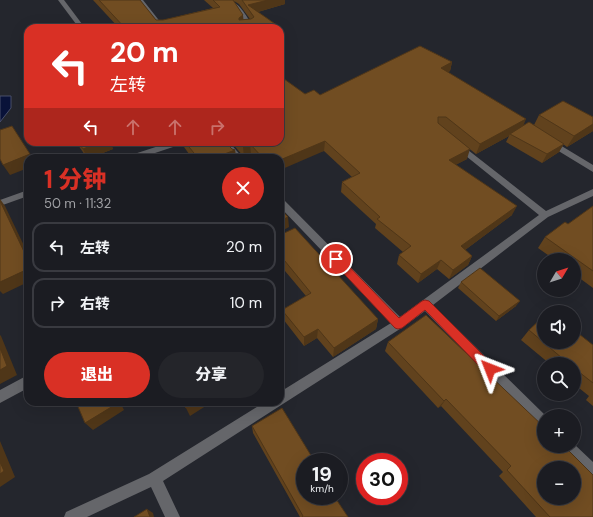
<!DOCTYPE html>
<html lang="zh">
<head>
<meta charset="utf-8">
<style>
	:root { --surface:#1b1c22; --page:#24252a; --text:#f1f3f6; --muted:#a0a1a5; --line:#393a40; --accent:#d93025 }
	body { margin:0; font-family:"DM Sans","Noto Sans SC",sans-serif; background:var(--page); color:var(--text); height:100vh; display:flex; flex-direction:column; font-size:15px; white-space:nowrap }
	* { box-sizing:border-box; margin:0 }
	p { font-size:13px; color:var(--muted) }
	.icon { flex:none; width:22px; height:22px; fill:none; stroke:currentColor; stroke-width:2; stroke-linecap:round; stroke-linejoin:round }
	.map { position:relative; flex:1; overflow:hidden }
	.panel { position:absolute; left:24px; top:154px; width:260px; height:252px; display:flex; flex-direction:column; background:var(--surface); border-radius:12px; box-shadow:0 4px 16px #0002,0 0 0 1px var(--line) }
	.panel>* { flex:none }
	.guide { position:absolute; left:24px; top:24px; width:260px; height:122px; border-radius:12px; box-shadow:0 4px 16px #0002,0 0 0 1px var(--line); background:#d93025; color:#fff; overflow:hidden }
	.needle { width:26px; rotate:51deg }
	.controls { position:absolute; left:537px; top:253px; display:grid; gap:8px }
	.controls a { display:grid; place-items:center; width:44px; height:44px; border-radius:50%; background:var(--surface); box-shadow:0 4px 16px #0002,0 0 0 1px var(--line); font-size:20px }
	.speed { position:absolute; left:296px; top:453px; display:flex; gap:8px; font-size:20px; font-weight:700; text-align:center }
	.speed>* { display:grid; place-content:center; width:52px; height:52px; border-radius:50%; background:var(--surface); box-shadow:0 4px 16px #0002,0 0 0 1px var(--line); line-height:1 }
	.speed small { font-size:10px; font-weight:400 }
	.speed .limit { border:6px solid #d22; background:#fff; color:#111 }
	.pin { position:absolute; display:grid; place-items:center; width:34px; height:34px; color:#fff; margin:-17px; border:2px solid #fff; border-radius:50%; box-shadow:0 1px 4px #0007 }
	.me { position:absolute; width:44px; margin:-22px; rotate:315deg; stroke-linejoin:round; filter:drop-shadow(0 0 3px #0008) }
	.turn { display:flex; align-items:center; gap:14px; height:84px; padding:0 20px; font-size:18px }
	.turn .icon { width:52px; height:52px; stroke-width:2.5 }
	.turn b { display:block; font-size:28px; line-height:34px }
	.lanes { display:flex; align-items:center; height:38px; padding:0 20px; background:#0003; justify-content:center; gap:20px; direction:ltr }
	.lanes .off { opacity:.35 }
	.round { display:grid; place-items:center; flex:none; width:42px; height:42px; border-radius:21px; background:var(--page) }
	.overview { display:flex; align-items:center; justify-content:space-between; height:68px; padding:0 20px }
	h1 { font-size:24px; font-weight:800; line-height:30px; color:var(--accent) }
	.button { display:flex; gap:8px; margin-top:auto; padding:8px 20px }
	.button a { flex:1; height:46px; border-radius:24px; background:var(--accent); color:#fff; font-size:16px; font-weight:800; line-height:46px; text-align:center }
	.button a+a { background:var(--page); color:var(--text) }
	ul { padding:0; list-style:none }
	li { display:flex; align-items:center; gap:12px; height:50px; margin:0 8px 6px; padding:0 12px; border:2px solid var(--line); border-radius:12px }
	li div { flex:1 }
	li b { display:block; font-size:15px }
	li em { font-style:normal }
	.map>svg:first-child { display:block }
	.water { fill:#091239; stroke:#484f6b }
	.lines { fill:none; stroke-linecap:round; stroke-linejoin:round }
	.minor { fill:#65666a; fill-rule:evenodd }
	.wall { fill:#61421d; fill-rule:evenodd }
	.shaded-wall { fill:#4f3618 }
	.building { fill:#714d22; stroke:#4f3618; fill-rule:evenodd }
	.route { fill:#d93025; stroke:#8d1f18 }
</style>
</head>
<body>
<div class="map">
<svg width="593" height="517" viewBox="0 0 593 517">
	<rect width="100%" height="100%" fill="#24262d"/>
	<path class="water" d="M0,96h11v12l-11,14z"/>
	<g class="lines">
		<path class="minor" d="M58,0h6l21,28h-6z
			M137,0h6l22,28h-6z
			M225,0c14,0 21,16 28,26l-1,1 -11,1 5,-3 -11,-17z
			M550,139l43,26v7l-46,-28v-4z
			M171,142h12l-1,2 -42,14h-13l1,-2z
			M220,142h9l14,16h-9z
			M459,143l87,68 47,-22v7l-45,21 -115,88 113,111h-2v13l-5,-1 -114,-117 -22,16 -240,154 17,36h-15l-14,-30 -64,30h-23l2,-5 83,-38 116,-72h15v-10l111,-69 -111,-116v-9l3,1 117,118 139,-102 -83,-67 -1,-2z
			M28,190v6l-28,10v-6z
			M28,375v13l-28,15v-13z
			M574,444l19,18v17l-5,-2 -26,-26 -2,-5h14z"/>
	</g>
	<path class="wall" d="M93,0h47l16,20h7l50,-12 -9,-8h81v4l-27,8 23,16v9h-1v-9h-161zM234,1l5,3 11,15 -7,1v-5z
		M452,62l-2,9 -2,1 75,54 11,-1 5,-10 54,16 -26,16 -4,-3 -4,8 -17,11 -36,-21 3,-6 -33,18 -34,-27 25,32 -12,6 57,50 -47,35 7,6 -4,9 -19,14 -12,-10 -19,14 -21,-19 2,-9 4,-3 -28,-24 1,-4 -35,-32 1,-10 10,-5 -28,-26 -44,7h-25l-4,-4 -7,3 -13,-15h49l25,-48 15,1z
		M76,142h34l3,7 -23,9h-3z
		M182,142h43l7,7 3,1 1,8h-44l-8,-11z
		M593,206v82l-19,-14v-14h-19l-17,-12 7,-11 23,-13z
		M280,235l98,84 -2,10 -43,28 -16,-19 -13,8 -21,-27 -1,-9 24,-14 -26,-31z
		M461,282l55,24 -20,15 -38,-33z
		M529,330l64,15v61l-7,-6 3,-4 -15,-12v-20h-24l-29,-24z
		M388,342l205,175h-57l-37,-41 4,-4 -62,-66 -3,2 -53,-57z
		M252,426l53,36 43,55h-48l-47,-84z"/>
	<path class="shaded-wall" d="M268,0h17v4l-34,10 -3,-9z
		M243,15l1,10 -5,-5v-2z
		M280,28h1v9h-1z
		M452,62l-2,9 -11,6 2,-9z
		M526,119l-4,10 -12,5 -1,2 -33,18 4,-10z
		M593,124v7l-26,16 7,-11z
		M325,141l-1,10 -44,19v-10z
		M100,142h10l3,7 -23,9h-3l-4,-9z
		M250,144l1,10 -7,3 -1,-10z
		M564,144l-5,8 -17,11 5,-9z
		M470,149l-3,10 -21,11 3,-10z
		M235,150l1,8h-22z
		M30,154l2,4h-4v10l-18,7 -7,-10z
		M0,199l5,7 23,48v6l-28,-59z
		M517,206l-5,9 -55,41 4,-10z
		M288,217l1,10 -9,5v-11z
		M472,256l-4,9 -19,14 4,-9z
		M441,260l-4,9 -19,14 3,-9z
		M28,269v13l-25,12 -3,-3v-9z
		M520,301l-4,5 -20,15 3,-5z
		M378,319l-2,10 -43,28 1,-9z
		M318,329l-1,9 -13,8v-9z
		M0,335l1,1 16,39 -17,9z
		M446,399l-5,7 -3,2 6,-7z
		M118,402h2l4,8 -31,20 -8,-7z
		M196,402h16l-22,14 -4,-8z
		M0,441l15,36 -15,10z
		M147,509l6,4 1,4h-4z"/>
	<path class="building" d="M99,0h41l16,20h7l57,-13 -7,-7h20l10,15 -4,3v2l12,-1 3,-2 -12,-17h26l-20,5 33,23h-156z
		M420,46l32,16 -11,6 85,51 -46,25 -34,-27h-8v6l32,26 -21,11 68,46 -56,40 11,10 -19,14 -12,-10 -20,14 -22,-19 12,-9 -34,-27 3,-2 -38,-35 18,-9 -35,-32 -45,19v-2h-17l-13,-14 -7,3 -5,-5h42v-66l25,18 9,-4 6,5z
		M563,101l30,16v7l-19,12 -35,-21z
		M529,122l35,22 -17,10 -37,-20z
		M12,126l18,28 -27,11 -3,-6v-29z
		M78,142h22l-17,7z
		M185,142h40l7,7 3,1 -21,8h-16z
		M0,201l28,59v9l-28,13z
		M593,206v65l-48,-34 20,-15 3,2z
		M280,208l8,9 -8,4z
		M295,228l83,91 -44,29 -16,-19 -14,8 -22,-27 29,-17 -31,-38v-20z
		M480,268l40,33 -21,15 -38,-34z
		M426,315l118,112v19h20l29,29v42h-43l-43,-47 4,-4 -65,-67 -2,2 -56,-59zM544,468h30v30h-30z
		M544,316v26h30v-12l19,15v38l-19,-15v-4h-5l-40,-34z
		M0,348l7,18 -7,4z
		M76,402h42v1l-33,20z
		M183,402h13l-10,6z
		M282,408l33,54h-10v34h29l14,21h-46l1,-1 -51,-90z
		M0,462l4,9 -4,3z
		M147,509l3,8h-16z"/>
	<path class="route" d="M336,255l3,1 60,62 23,-17 3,-1 4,1 65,65 1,3 -1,4 -4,1 -4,-1 -61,-63 -23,18 -4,1 -3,-1 -63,-67 -1,-2z"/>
</svg>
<div class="controls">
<a><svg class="needle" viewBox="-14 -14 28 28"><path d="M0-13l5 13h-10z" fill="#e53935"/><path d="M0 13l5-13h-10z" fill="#a0a1a5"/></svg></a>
<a><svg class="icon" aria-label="sound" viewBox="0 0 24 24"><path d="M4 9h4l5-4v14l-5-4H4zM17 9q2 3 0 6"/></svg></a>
<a><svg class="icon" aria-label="search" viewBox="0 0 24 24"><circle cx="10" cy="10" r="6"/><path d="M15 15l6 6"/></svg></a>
<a>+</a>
<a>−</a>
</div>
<div class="speed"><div>19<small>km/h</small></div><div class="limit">30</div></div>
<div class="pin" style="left:336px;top:259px;background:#d93025"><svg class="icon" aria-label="arrive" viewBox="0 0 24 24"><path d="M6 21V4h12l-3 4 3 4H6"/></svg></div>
<svg class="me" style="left:490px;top:369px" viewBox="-20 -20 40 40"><path d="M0-17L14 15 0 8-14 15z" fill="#d93025" stroke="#fff" stroke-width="4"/></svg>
<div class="guide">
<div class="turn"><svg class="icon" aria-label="left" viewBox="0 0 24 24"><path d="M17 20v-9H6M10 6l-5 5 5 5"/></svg><div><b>20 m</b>左转</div></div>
<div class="lanes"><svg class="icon" aria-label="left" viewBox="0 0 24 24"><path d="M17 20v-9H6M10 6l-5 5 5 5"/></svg><svg class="icon off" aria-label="ahead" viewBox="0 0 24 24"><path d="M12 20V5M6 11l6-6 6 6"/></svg><svg class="icon off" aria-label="ahead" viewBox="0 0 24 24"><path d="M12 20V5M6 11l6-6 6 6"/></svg><svg class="icon off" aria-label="right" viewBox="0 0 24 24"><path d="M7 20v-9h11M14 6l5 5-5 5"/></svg></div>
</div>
<section class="panel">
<div class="overview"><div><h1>1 分钟</h1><p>50 m · 11:32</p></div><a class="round" style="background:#d93025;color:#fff"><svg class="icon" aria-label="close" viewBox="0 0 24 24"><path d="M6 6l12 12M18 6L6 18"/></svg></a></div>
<ul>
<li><svg class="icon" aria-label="left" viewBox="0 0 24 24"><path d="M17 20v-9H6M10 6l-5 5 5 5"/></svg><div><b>左转</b></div><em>20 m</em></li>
<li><svg class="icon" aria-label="right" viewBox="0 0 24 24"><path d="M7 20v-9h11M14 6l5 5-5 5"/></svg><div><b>右转</b></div><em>10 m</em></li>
</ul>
<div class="button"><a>退出</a><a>分享</a></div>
</section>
</div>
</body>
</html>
